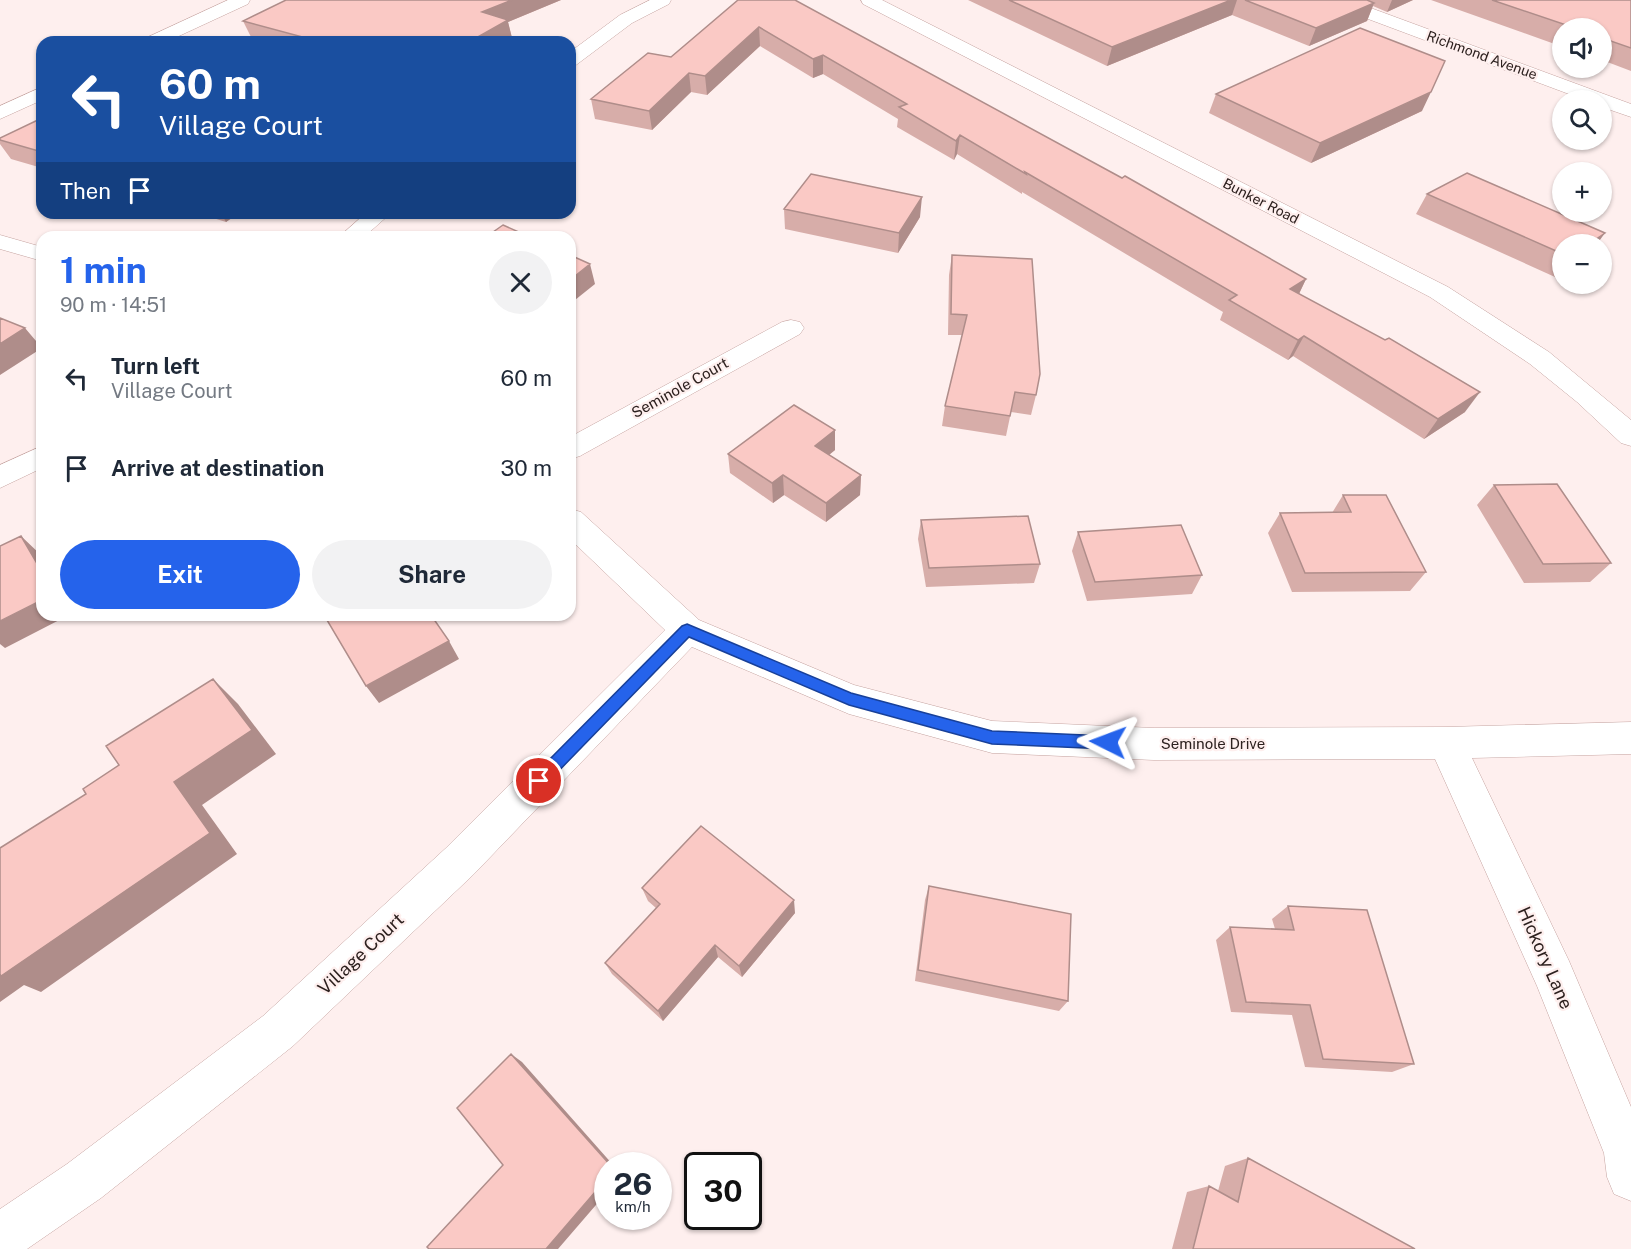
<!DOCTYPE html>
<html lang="en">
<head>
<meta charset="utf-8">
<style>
	:root { --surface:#fff; --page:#f2f2f3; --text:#1f2937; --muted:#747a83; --accent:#2563eb }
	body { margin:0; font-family:"Public Sans",sans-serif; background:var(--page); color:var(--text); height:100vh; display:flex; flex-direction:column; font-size:22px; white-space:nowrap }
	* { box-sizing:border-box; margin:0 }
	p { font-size:20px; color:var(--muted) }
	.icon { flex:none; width:33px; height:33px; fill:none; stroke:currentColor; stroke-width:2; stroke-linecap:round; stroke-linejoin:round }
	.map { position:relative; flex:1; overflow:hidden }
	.drawer { position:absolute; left:36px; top:231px; width:540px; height:390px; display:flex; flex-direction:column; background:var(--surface); border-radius:18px; box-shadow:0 2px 4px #0004 }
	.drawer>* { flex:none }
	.guide { position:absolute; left:36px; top:36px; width:540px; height:183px; border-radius:18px; box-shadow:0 2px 4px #0004; background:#1a4fa0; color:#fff; overflow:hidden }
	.tools { position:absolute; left:1552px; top:18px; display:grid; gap:12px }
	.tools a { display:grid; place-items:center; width:60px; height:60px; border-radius:50%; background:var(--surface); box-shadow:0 2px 4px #0004; font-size:30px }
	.speed { position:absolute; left:594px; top:1152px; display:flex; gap:12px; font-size:30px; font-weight:700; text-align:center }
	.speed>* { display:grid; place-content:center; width:78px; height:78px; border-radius:50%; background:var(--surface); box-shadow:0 2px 4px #0004; line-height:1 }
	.speed small { font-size:15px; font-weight:400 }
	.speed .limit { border:3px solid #111; border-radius:9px; background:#fff; color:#111 }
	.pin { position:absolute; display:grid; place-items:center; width:51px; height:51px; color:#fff; margin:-26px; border:3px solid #fff; border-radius:50%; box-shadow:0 2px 6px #0007 }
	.me { position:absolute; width:66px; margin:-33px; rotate:273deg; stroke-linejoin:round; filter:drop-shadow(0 0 4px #0008) }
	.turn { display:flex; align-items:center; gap:21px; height:126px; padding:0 24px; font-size:27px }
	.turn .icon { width:78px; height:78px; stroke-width:2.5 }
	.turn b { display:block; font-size:42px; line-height:51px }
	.then { display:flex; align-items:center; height:57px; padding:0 24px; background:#0003; gap:12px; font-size:22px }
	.round { display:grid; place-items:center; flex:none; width:63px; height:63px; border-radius:32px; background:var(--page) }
	.summary { display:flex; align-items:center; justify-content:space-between; height:102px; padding:0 24px }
	h1 { font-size:36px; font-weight:700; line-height:45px; color:var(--accent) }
	.cta { display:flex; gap:12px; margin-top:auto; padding:12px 24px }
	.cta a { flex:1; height:69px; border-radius:36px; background:var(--accent); color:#fff; font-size:24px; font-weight:700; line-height:69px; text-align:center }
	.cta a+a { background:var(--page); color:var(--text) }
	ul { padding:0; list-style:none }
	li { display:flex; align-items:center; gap:18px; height:90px; padding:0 24px }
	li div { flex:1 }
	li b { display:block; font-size:22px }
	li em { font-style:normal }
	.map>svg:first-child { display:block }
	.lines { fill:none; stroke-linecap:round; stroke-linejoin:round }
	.minor-casing { stroke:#c5a3a0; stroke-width:1 }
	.minor { fill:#fff; fill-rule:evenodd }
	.wall { fill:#d7ada9 }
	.shaded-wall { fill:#af8d8a }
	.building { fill:#fac9c5; stroke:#af8d8a; stroke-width:1.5 }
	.route { fill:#2563eb; stroke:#184099; stroke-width:1.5 }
	.labels { text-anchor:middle; stroke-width:4.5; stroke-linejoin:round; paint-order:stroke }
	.far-street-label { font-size:14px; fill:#2d211f; stroke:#feefee }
	.street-label { font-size:15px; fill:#2d211f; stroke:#feefee }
	.near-street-label { font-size:18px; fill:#2d211f; stroke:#feefee }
</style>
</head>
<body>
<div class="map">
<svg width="1631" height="1249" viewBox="0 0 1631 1249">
	<rect width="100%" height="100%" fill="#feefee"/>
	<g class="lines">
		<defs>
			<path id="minor" d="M228,0h22l-2,4 -82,38h-23l3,-4z
				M650,0h21l-2,4 -37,19 -56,42 -6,1v-14l50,-37z
				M861,0h21l566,287 101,65 82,68v26l-10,-3 -44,-41 -47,-38 -100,-67 -567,-293z
				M1326,0h23l282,104v13l-29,-10v-7h-17l-257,-96z
				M42,87v13l-42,19v-13z
				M366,213h25l-27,24h-25z
				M0,235l42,12v14l-42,-12z
				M791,320l9,2 4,6 -4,6 -220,122 -10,3v-22l212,-115z
				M42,446v22l-42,20v-23z
				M570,509l11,3 118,108 155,65 138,36 162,7 292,-1 185,-5v32l-159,4 97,203 62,146v94l-17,-7 -7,-17 -3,-24 -67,-167 -102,-227 -281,1 -162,-7 -143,-39 -157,-67 -218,227 -181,172 -192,152 -74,51h-27v-40l67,-45 196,-148 183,-168 219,-218 -95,-91z"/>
		</defs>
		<use href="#minor" class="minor-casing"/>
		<use href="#minor" class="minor"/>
	</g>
	<path class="wall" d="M286,0h275l-53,22 4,16 -6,4h-245l-9,-3 -9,-18z
		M738,0l568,279 -7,15 166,118 -41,27 -131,-83 -5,4 -68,-40 3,-8 -201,-120v2l-65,-40 -3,6 -57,-33 1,-8 -75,-45 -10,4 -53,-32 -53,49 -16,-3 -39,38 -57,-11 -4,-20 80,-42z
		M968,0h445l-26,12 -14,-6 -6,15 -58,25 -77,-31 -125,51z
		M1431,0h200v71l-29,-11v-32h-39v19z
		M1216,94l206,17 -111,52 -102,-50z
		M42,118v50l-31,-9 -11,-15v-6z
		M1427,194l136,50v28l-8,5 -139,-63z
		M784,209l136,8 -22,36 -113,-24z
		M197,213h42l-13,9z
		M952,255l84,140 -5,20 -20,-3 -5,24 -64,-10 3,-20 17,-71h-14l1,-60z
		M835,430v20l-6,5 32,20 -1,20 -34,27 -42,-27 -11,8 -43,-30 -2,-19z
		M1494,485l117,78 -21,19 -66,1 -47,-78z
		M1343,495l83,77 -16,19 -118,1 -24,-59 12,-20h52z
		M921,520l119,44 -6,19 -108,4 -8,-48z
		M1078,532l124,43 -10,19 -105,7 -15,-50z
		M929,886l139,115 -9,10 -144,-30 10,-81z
		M642,888l153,25 -53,64 -24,-20 -55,64 -51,-47 -7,-11 51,-55 -8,-7z
		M1288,906l126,158 -22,8 -87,-5 -13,-52 -61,-3 -15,-72 14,-13 45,2 -3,-10z
		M1248,1158l167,91h-243l15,-57 22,-6 9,5 7,-25z"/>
	<path class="shaded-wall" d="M512,0h49l-53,22 4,16 -6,4h-37l13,-30z
		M1231,0h6l-5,15 -125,51 5,-19z
		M1392,0h21l-26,12z
		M1374,3l-7,18 -58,25 7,-18z
		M759,27l1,19 -53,49 -2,-19z
		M823,55v19l-10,4v-19z
		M689,73l2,19 -39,38 -3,-19z
		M1431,92l-9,19 -111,52 9,-20z
		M960,135l-3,19 -3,6 2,-19z
		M922,197l-2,20 -22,36 1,-20z
		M221,213h18l-13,9z
		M1605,233l-8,11h-8z
		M590,264l5,20 -25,20v-24z
		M1563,267v5l-8,5z
		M1306,279l-10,21 -6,-11z
		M25,328l17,20 -42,27v-31z
		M1304,336l-11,20 -5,4 10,-20z
		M1480,392l-15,20 -41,27 14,-20z
		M835,430v20l-20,16v-20z
		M783,475l1,20 -11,8 -1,-20z
		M861,475l-1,20 -34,27v-19z
		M21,536l21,20v16z
		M42,600v15h27l-64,33 -5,-4v-23z
		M449,641l10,18 -80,44 -13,-17z
		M213,679l25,25 38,50 -74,51 35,49 -196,138 -17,-7 -24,17v-38z
		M794,900l1,13 -53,64 -3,-11z
		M715,945l3,12 -55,64 -5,-10z
		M511,1054l11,8 92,104h-3z
		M608,1177v14l-50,58h-12z"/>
	<path class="building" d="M286,0h226l-30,12 26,8 -39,22h-148l-78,-21z
		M738,0h57l327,178 3,-2 181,103 -16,10 95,51 4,-2 91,54 -42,27 -134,-83 -6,4 -69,-40 8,-5 -212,-123 1,2 -66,-39 -4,6 -57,-34 8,-3 -84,-49 -10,4 -54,-32 -54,49 -16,-3 -40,38 -58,-12 57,-46 23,4z
		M1009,0h222l-119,47z
		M1245,0h122l7,3 -58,25z
		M1492,0h139v48l-29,-10v-10h-27z
		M1360,28l85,33 -14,31 -111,51 -104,-49z
		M42,118v34l-42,-12v-2z
		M1467,173l138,60 -16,11h-26v10l-136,-60z
		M811,174l111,23 -23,36 -115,-24z
		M503,225l27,12h-44z
		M570,255l20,9 -20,16z
		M952,255l80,4 8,115 -4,21 -21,-3 -5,24 -65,-10 22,-91 -16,-1z
		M0,318l25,10 -25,16z
		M794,405l41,25 -20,16 46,29 -35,28 -43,-28 -11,8 -44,-29z
		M1557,484l54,79 -68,1 -49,-79z
		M1343,495h43l40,77 -121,1 -25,-60 71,-1z
		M1028,516l12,48 -111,4 -8,-48z
		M1181,525l21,50 -107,7 -17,-50z
		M21,536l21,36v28l-42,21v-75z
		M324,615h107l18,26 -83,45z
		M213,679l39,51 -78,52 36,51 -209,143 -1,-2v-126l86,-54 -3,-5 36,-24 -13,-19z
		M701,826l93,74 -55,66 -24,-21 -57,66 -53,-48 55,-59 -18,-16z
		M929,886l142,28 -3,87 -150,-31z
		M1288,906l79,4 47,154 -91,-5 -13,-54 -64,-3 -16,-75 64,3z
		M511,1054l100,112h-3v11l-62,72h-117l-2,-2 76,-82 -46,-57z
		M1248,1158l167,91h-222l16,-63 29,16z"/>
	<path class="route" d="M687,624l164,69 141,38 116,5 5,2 2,4 -2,5 -5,2 -116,-5 -143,-39 -160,-68 -145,149 -5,2 -6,-2 -2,-5 2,-5 149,-150z"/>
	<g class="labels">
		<g class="far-street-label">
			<text transform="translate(1482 55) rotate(20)" y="5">Richmond Avenue</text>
			<text transform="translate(1261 201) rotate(27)" y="5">Bunker Road</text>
		</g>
		<g class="street-label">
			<text transform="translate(680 388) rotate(-29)" y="5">Seminole Court</text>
			<text x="1213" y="749">Seminole Drive</text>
		</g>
		<g class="near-street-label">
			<text transform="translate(361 954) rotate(-43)" y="6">Village Court</text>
			<text transform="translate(1545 958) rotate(66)" y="6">Hickory Lane</text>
		</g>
	</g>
</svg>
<div class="tools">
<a><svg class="icon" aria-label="sound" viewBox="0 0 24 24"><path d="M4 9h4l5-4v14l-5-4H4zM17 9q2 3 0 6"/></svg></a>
<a><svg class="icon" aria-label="search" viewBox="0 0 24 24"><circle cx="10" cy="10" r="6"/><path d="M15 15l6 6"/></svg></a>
<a>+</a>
<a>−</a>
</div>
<div class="speed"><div>26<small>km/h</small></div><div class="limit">30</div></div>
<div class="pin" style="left:539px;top:781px;background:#d93025"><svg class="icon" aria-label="arrive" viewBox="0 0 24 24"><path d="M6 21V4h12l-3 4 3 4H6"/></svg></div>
<svg class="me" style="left:1108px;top:742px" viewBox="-20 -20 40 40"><path d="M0-17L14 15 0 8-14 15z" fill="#2563eb" stroke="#fff" stroke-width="4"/></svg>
<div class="guide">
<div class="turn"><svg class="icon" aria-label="left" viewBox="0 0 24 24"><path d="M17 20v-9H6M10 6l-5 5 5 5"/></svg><div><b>60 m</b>Village Court</div></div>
<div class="then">Then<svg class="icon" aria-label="arrive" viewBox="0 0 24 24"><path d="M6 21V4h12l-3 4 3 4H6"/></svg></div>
</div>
<section class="drawer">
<div class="summary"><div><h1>1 min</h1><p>90 m · 14:51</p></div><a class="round"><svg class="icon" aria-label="close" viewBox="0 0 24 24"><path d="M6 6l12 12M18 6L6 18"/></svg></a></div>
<ul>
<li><svg class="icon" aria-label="left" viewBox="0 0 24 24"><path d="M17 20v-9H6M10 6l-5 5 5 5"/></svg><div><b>Turn left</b><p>Village Court</p></div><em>60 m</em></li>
<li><svg class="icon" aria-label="arrive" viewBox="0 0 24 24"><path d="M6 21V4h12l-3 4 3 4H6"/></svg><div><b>Arrive at destination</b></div><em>30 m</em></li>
</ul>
<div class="cta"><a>Exit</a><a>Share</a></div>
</section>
</div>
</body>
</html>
